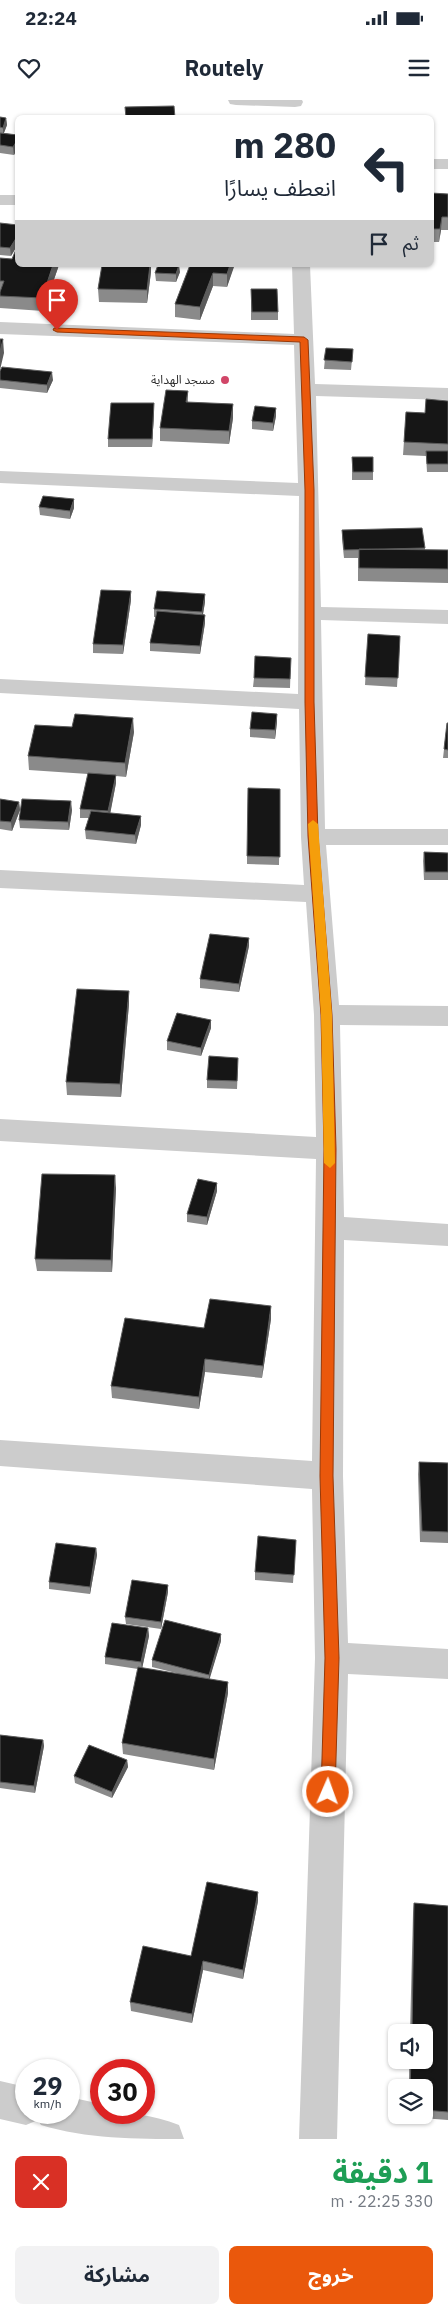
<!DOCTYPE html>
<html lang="ar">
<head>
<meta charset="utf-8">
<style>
	:root { --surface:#fff; --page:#f2f2f3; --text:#1f2937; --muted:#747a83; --accent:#ea580c }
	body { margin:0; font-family:"IBM Plex Sans","Noto Sans Arabic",sans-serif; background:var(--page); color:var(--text); direction:rtl; height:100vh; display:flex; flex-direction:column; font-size:19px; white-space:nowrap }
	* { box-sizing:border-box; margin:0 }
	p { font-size:16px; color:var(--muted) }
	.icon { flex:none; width:28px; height:28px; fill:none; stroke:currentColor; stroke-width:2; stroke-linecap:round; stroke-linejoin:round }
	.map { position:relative; height:2039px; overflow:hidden; direction:ltr }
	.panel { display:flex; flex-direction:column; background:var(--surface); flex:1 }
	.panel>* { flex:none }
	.hud { position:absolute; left:15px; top:15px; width:419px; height:152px; border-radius:8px; box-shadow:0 1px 4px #0004; direction:rtl; background:#fff; color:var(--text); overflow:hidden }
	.fabs { position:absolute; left:388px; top:1924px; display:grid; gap:10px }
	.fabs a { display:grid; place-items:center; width:45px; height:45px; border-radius:8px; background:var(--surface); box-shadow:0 1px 4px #0004; font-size:25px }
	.speed { position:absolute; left:15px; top:1959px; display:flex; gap:10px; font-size:25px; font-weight:700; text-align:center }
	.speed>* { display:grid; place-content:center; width:65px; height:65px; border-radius:50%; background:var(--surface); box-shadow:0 1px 4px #0004; line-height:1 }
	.speed small { font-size:12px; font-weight:400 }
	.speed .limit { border:8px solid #d22; background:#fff; color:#111 }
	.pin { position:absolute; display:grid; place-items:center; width:42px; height:42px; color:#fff; margin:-51px -21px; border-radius:50% 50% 50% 0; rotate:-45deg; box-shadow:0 0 5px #0007 }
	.pin .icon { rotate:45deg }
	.me { position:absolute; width:55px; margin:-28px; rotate:2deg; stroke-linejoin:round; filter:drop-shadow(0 0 4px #0008) }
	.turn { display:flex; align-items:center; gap:18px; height:105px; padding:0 15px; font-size:22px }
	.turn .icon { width:65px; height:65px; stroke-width:2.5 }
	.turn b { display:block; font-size:35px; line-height:42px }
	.then { display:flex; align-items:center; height:48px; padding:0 15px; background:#0003; gap:10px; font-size:19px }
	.round { display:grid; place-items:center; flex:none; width:52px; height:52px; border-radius:8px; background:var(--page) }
	.overview { display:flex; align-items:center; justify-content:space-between; height:85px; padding:0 15px }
	h1 { font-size:30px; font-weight:700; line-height:38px; color:#1e9e55 }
	.cta { display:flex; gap:10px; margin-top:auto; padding:10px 15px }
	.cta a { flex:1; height:58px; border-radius:8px; background:var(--accent); color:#fff; font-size:20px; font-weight:700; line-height:58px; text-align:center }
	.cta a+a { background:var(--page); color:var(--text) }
	.status { display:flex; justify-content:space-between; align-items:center; height:35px; padding:0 25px; background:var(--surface); direction:ltr }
	.status svg { height:14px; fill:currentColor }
	header { display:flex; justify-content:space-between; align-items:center; height:65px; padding:0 15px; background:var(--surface); font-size:22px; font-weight:700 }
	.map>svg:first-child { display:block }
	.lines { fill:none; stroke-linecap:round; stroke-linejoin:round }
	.minor { fill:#ccc; fill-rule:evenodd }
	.wall { fill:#8a8a8a }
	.shaded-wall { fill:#5c5c5c }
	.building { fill:#161616; stroke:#5c5c5c }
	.route { fill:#ea580c; stroke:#983908 }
	.slow { fill:#f59e0b }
	.poi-dot { fill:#d14668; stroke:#fff; stroke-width:2 }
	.labels { text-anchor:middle; stroke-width:5; stroke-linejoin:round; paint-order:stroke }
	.far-poi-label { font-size:12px; fill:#2f2f2f; stroke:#fff; text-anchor:end }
</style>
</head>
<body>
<div class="status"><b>22:24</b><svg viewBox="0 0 49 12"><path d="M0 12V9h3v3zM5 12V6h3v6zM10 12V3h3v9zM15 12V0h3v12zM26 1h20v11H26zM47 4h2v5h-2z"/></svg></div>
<header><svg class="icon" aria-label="menu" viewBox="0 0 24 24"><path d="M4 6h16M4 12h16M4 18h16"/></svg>Routely<svg class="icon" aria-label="heart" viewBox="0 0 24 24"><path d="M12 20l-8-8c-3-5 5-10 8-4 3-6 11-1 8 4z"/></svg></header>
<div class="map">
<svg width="448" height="2039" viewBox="0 0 448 2039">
	<rect width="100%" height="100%" fill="#fff"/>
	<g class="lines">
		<path class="minor" d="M228,0h74l1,2 -2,4 -6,1 -59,-2 -6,-1z
			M431,59h17v10h-17z
			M0,95h18v10h-18z
			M292,165h18l5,119 133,4v12l-132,-4 5,211 127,3v14l-127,-4 4,209h123v16h-122l13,160 109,1v20l-108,-1 4,192 104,7v22l-104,-6 -1,236 5,167 100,6v30l-100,-5 -11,465h-38l16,-481 -3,-169 -312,-23v-26l312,21 4,-302 -316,-18v-22l316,18 -2,-122 -8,-113 -306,-14v-18l304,15 -3,-48 -2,-128 -299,-16v-14l298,15 1,-198 -299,-13v-12l298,12 -4,-138 -294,-11v-12l294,12z
			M0,1981l26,6v25h43v-15l32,7v8c28,0 52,3 78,13l5,14c-48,0 -98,0 -143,-14l-3,-5 -12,5 -26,-6z"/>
	</g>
	<path class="wall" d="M0,17l6,1 1,7 -3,8 14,2v12l-4,8 -14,-2z
		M431,93l17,1v36h-7l-2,12h-8z
		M0,123l18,21 -7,12 -11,-1z
		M0,158l18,7h41l-16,46 -43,-3z
		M102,165h49v7l-4,31 -48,-1 -1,-13z
		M190,165h44l-7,22 -14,-1 -13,34 -25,-3v-13z
		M180,172l-4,10 -20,-1 -1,-8z
		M251,189l27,23v8h-27z
		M326,248l27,1 -2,21 -27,-1z
		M0,271l53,9 -6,13 -47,-5z
		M188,291v12l45,1v14l-4,26 -69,-3v-13z
		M448,301v71h-21l-1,-16 -23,-1 3,-43 19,1z
		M276,308v8l-3,15 -21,-2v-8z
		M154,312l-2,35h-44v-8z
		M352,357l21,15v8h-21z
		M39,407l35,1 -4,11 -30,-4z
		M342,430l83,18v2h23v33l-90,-2v-23h-14l-2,-19z
		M131,500l-8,54 -30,-1v-9z
		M205,502l-2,12 2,1v8l-5,31 -50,-3v-8l6,-26h-2v-8z
		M368,534l32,2 -3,51 -32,-2z
		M291,558l-1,30 -37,-1 1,-9z
		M277,614v8l-2,17 -25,-2v-8z
		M447,623h1v35h-5z
		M134,632l-8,45 -10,-1v7l-6,30 31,12 -5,19 -50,-5 -1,-9 4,-12h-9v-9l8,-35 -59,-4 -1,-14z
		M280,689l-1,76 -32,-1v-8z
		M0,699l19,3 1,8 -8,21 -12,-2z
		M72,710l-3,20 -49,-2 -1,-8z
		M424,752l24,1v27h-24l-1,-19z
		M249,846l-10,46 -39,-4v-9z
		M129,904l-8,93 -54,-2 -1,-13z
		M211,920v8l-10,28 -34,-6v-9z
		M238,966l-1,23 -30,-1v-8z
		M217,1083v8l-10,34 -20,-3v-8z
		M116,1088l-4,84 -75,-1 -2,-12z
		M271,1219l-9,59 -57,-6 -6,37 -87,-11 -1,-12 93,-58z
		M419,1362l29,1v80l-28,-1 -2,-68z
		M296,1440l-3,43 -38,-3v-8z
		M96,1448l1,7 -7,39 -41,-5v-7z
		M168,1485v7l-7,37 -35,-5 -1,-7z
		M148,1528l1,8 -7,32 38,6 -28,-7v-7l69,-19 -12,38 19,14 -14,77 -91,-16 -1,-11 16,-74 -33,-5v-7z
		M0,1635l43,5 1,6 -9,47 -35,-5z
		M127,1660l1,7 -16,31 -37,-15 -1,-7z
		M258,1801l-15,78 -40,-9 -11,53 -61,-12 -1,-9 61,-46z
		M414,1803l34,3v214l-40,-3v-2h16v-27h-15v-28h15v-28h-14l3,-119z"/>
	<path class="shaded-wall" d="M6,18l1,7 -4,10v-7z
		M18,39v8l-4,8 -1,-8z
		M442,117l-1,13 -2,12 1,-13z
		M18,135v9l-7,12 -1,-8z
		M53,165h6l-16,46 -1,-13z
		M150,165h1v7l-4,31v-13z
		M179,165l1,7 -4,10v-8z
		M230,165h4v2l-7,20v-13z
		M213,173v13l-13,34v-13z
		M3,239l1,14 -4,17v-18z
		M52,272l1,8 -6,13v-8z
		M154,303v9l-2,35v-8z
		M233,304v14l-4,26v-13z
		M276,308v8l-3,15v-8z
		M74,399v9l-4,11v-8z
		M131,491v9l-8,54v-9z
		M205,494v8l-3,18v-8z
		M205,515v8l-5,31v-8z
		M277,614v8l-2,17v-9z
		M133,618l1,14 -8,45 -1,-14z
		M116,675v8l-7,37 -1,-9z
		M71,701l1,9 -3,20 -1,-8z
		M19,702l1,8 -8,21 -1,-9z
		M141,716v9l-5,19 -1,-9z
		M249,838v8l-10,46v-8z
		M129,891v13l-8,93 -1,-13z
		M211,920v8l-10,28v-8z
		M115,1075l1,13 -4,84 -1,-12z
		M217,1083v8l-10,34v-8z
		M271,1206v13l-9,59 1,-12z
		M205,1259v13l-6,37v-12z
		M96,1448l1,7 -7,39v-7z
		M168,1485v7l-7,37v-7z
		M148,1528l1,8 -7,33 -1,-7z
		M221,1534v7l-12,40v-6z
		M228,1582v11l-14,77v-11z
		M43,1640l1,6 -9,47 -1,-7z
		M127,1660l1,7 -16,31v-6z
		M258,1792v9l-15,78v-9z
		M203,1861v9l-11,53v-9z"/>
	<path class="building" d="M174,6l1,12h-49l-1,-11z
		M0,17l6,1 -3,10 -3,-1z
		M0,33l18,2v4l-5,8 -13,-2z
		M431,93l17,1v23h-6l-2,12h-9z
		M0,123l18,2v10l-8,13 -10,-1z
		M18,145v20h35l-11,33 -42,-2v-4l4,-11h-4v-23l12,1z
		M102,165h48l-3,25 -49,-1z
		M158,165h21l-3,9 -21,-1z
		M190,165h40l-3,9 -14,-1 -13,34 -25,-3z
		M251,189h26l1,23h-26z
		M0,239h3l-3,13z
		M326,248l27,1 -1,13 -28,-2z
		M2,267l50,5 -5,13 -47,-5v-9z
		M166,290l22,1 -2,11 47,2 -4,27 -69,-3z
		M426,299l22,2v43l-44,-2 2,-30 19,1z
		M111,303h43l-2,36h-44z
		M255,306l21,2 -3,15 -21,-2z
		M426,351h22v13h-21z
		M352,357h21v15h-20z
		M43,396l31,3 -4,12 -31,-4z
		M422,428l3,20 -81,2 -2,-20z
		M359,449l89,1v19l-89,-1z
		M101,490l30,1 -8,54 -30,-1z
		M157,491l48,3 -3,18 -48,-3z
		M157,511l48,4 -5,31 -50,-3z
		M368,534l32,2 -2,42 -33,-1z
		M255,556l36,2 -1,21 -36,-1z
		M252,612l25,2 -2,16 -25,-1z
		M75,614l58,4 -8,45 -97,-7 7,-31 37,2z
		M447,623h1v27l-4,-1z
		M88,673l28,2 -8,36 -28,-2z
		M248,688l32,1v68l-33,-1z
		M0,699l19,3 -8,20 -11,-1z
		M22,699l49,2 -3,21 -49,-2z
		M91,711l50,5 -6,19 -50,-5z
		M424,752l24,1v19h-23z
		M210,834l39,4 -10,46 -39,-5z
		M77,889l52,2 -9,93 -54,-2z
		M177,913l34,7 -10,28 -34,-7z
		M209,956l29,2 -1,23 -30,-1z
		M42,1074l73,1 -4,85 -76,-1z
		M198,1079l19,4 -10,34 -20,-3z
		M210,1199l61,7 -8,60 -58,-7 -6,38 -88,-11 14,-68 79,10z
		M419,1362l29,1v69l-26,-1z
		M258,1436l38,4 -2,35 -39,-3z
		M56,1443l40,5 -6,39 -41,-5z
		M132,1480l36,5 -7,37 -36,-5z
		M165,1520l56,14 -12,41 -57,-15z
		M112,1523l36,5 -7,34 -36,-5z
		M138,1567l90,15 -14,77 -92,-16z
		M0,1635l43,5 -9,46 -34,-4z
		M89,1645l38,15 -15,32 -38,-16z
		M207,1782l51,10 -15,78 -40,-9 -11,53 -62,-12 13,-56 48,10z
		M414,1803l34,3v206l-24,-2v-22h-14l1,-28h13v-28h-12z"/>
	<path class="route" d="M54,228l250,9 4,3 6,150v212l4,134 14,179 4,134 -3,327 6,182 -4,134 -2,5 -5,2 -5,-2 -2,-5 4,-134 -5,-182 4,-327 -3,-134 -13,-179 -3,-134v-212l-5,-148 -243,-10 -4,-2z"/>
	<path class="slow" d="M313,720l5,4 14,191 3,148 -5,5 -6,-5 -3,-148 -13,-191z"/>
	<circle class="poi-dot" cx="225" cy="280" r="5"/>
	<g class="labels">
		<g class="far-poi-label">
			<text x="215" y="284">مسجد الهداية</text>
		</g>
	</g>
</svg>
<div class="fabs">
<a><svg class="icon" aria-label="sound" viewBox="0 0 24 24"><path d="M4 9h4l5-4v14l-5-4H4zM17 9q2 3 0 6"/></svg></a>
<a><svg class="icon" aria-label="layers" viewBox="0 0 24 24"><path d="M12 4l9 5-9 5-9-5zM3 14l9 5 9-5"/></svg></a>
</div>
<div class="speed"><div>29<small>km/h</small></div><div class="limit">30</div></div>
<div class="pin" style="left:57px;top:230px;background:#d93025"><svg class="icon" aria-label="arrive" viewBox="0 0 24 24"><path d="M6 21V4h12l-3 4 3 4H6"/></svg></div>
<svg class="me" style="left:328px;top:1692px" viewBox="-20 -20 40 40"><circle r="17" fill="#ea580c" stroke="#fff" stroke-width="3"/><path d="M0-11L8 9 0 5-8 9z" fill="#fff"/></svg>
<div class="hud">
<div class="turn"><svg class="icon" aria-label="left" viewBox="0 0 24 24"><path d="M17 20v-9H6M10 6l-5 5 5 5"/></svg><div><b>280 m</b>انعطف يسارًا</div></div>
<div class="then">ثم<svg class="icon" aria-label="arrive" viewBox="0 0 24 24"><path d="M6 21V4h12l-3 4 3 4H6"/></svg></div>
</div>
</div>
<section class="panel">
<div class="overview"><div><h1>1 دقيقة</h1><p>330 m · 22:25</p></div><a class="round" style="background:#d93025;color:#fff"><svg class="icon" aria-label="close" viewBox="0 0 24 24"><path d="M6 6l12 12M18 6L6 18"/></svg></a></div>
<div class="cta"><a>خروج</a><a>مشاركة</a></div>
</section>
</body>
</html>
